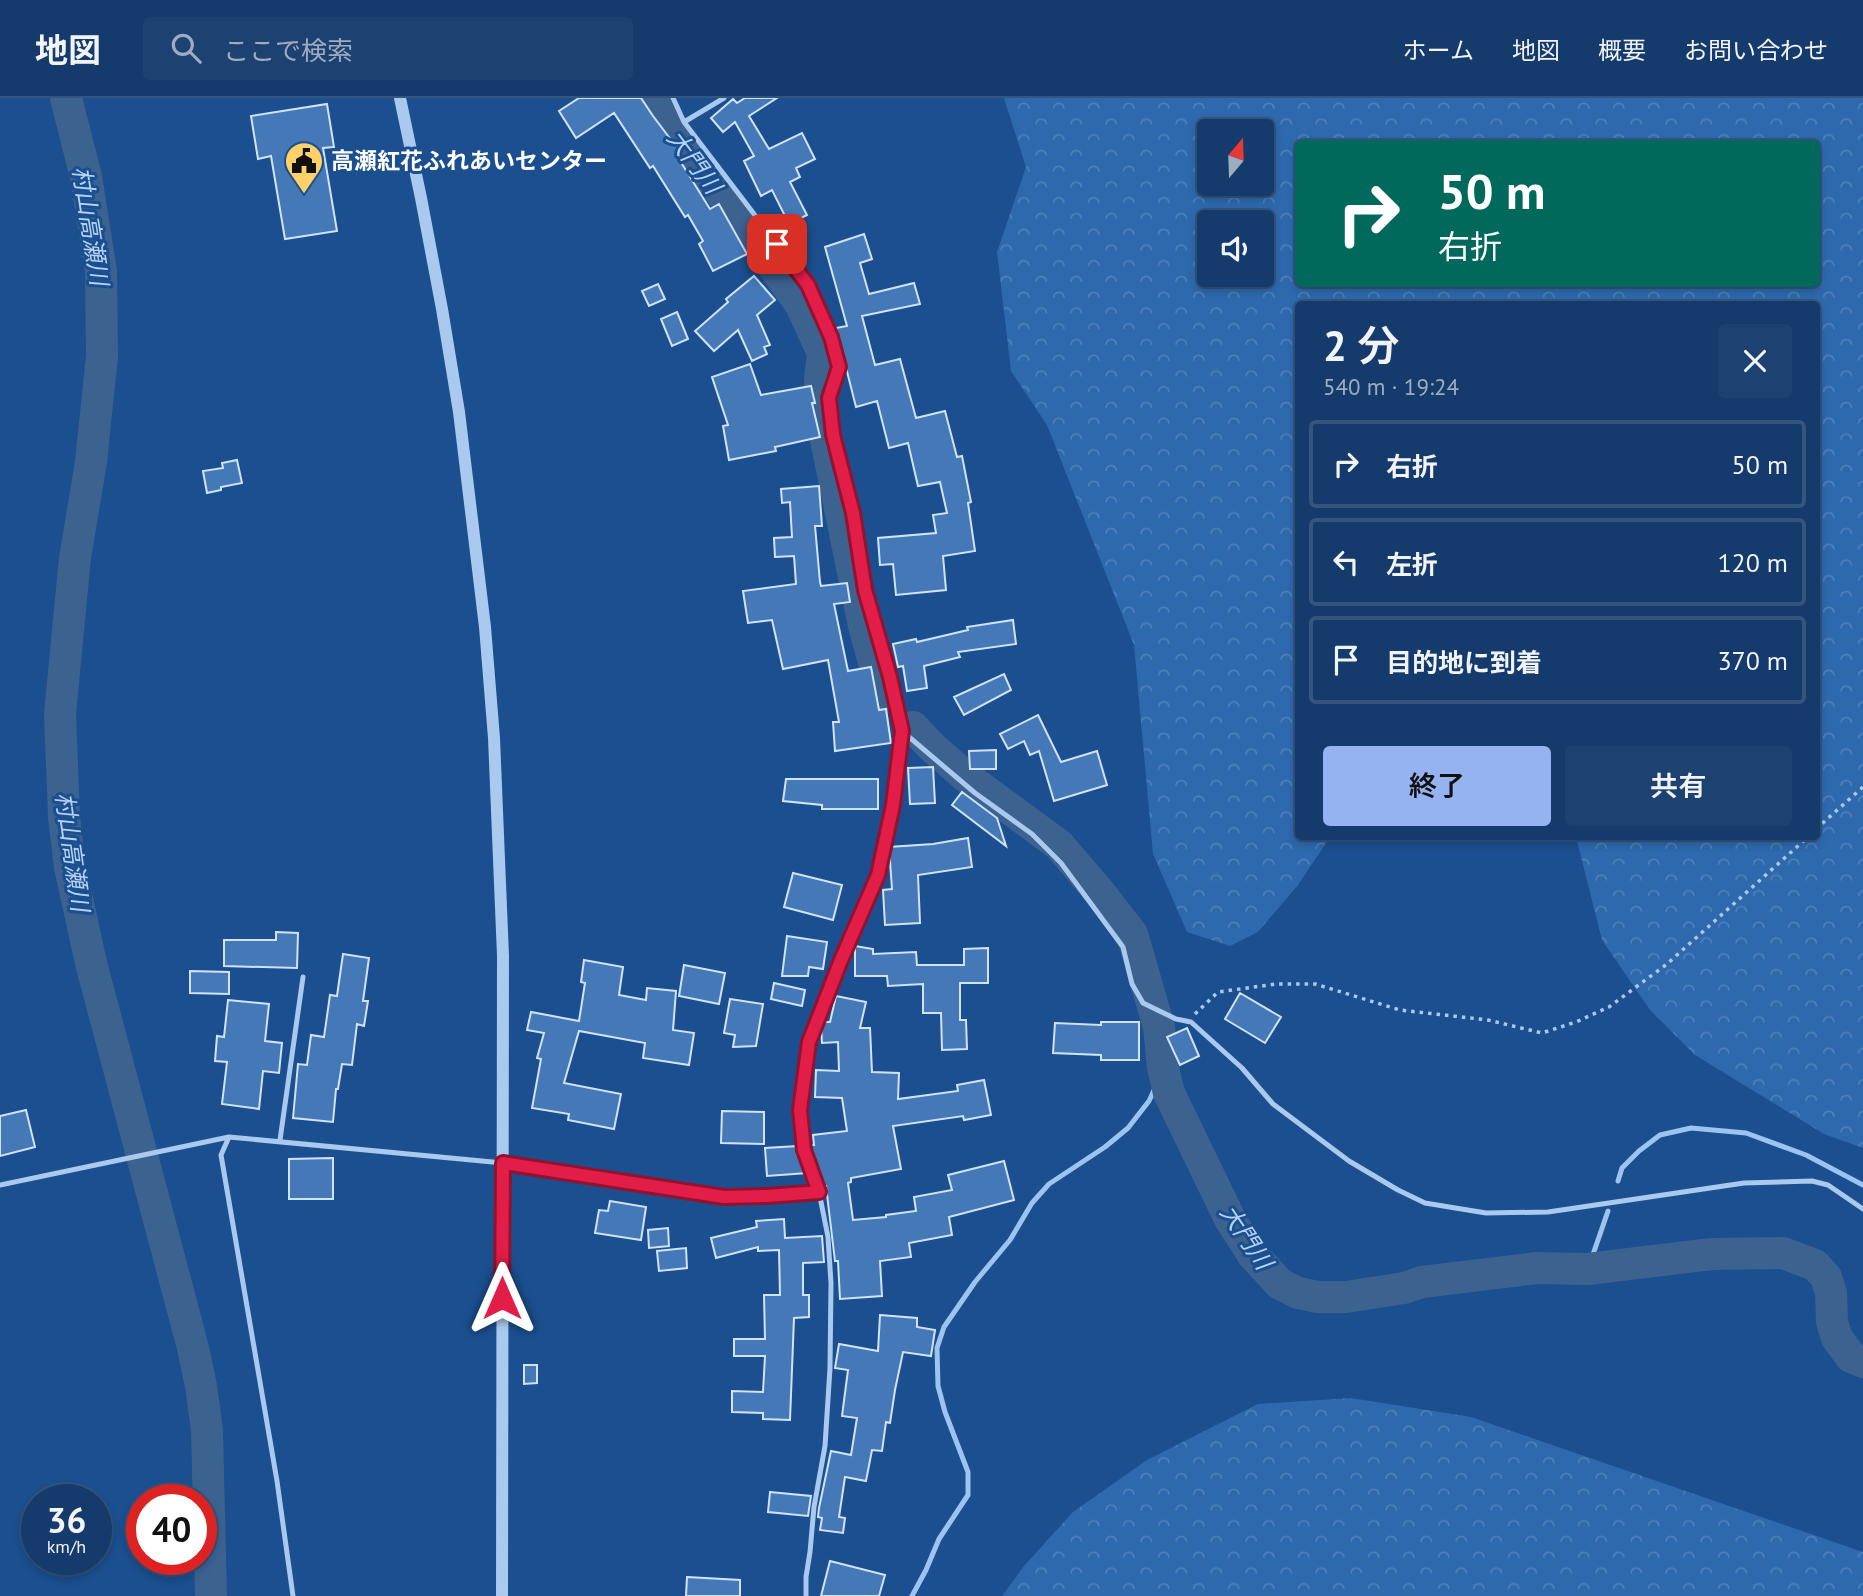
<!DOCTYPE html>
<html lang="ja">
<head>
<meta charset="utf-8">
<style>
	:root { --surface:#143b6b; --page:#1d4271; --text:#f1f3f6; --muted:#9dadc1; --line:#33557e; --accent:#95b2f1 }
	body { margin:0; font-family:"PT Sans","Noto Sans JP",sans-serif; background:var(--page); color:var(--text); height:100vh; display:flex; flex-direction:column; font-size:26px; white-space:nowrap }
	* { box-sizing:border-box; margin:0 }
	p { font-size:23px; color:var(--muted) }
	.icon { flex:none; width:38px; height:38px; fill:none; stroke:currentColor; stroke-width:2; stroke-linecap:round; stroke-linejoin:round }
	.map { position:relative; flex:1; overflow:hidden }
	.panel { position:absolute; left:1295px; top:203px; width:525px; height:539px; display:flex; flex-direction:column; background:var(--surface); border-radius:7px; box-shadow:0 4px 10px #0003,0 0 0 2px var(--line) }
	.panel>* { flex:none }
	.banner { position:absolute; left:1295px; top:42px; width:525px; height:147px; border-radius:7px; box-shadow:0 4px 10px #0003,0 0 0 2px var(--line); background:#00695c; color:#fff; overflow:hidden }
	.needle { width:46px; rotate:19deg }
	.controls { position:absolute; left:1197px; top:21px; display:grid; gap:14px }
	.controls a { display:grid; place-items:center; width:77px; height:77px; border-radius:7px; background:var(--surface); box-shadow:0 4px 10px #0003,0 0 0 2px var(--line); font-size:35px }
	.speed { position:absolute; left:21px; top:1386px; display:flex; gap:14px; font-size:35px; font-weight:700; text-align:center }
	.speed>* { display:grid; place-content:center; width:91px; height:91px; border-radius:50%; background:var(--surface); box-shadow:0 4px 10px #0003,0 0 0 2px var(--line); line-height:1 }
	.speed small { font-size:18px; font-weight:400 }
	.speed .limit { border:10px solid #d22; background:#fff; color:#111 }
	.pin { position:absolute; display:grid; place-items:center; width:60px; height:60px; color:#fff; margin:-30px; border-radius:14px; box-shadow:0 4px 10px #0006 }
	.me { position:absolute; width:77px; margin:-38px; rotate:0deg; stroke-linejoin:round; filter:drop-shadow(0 0 5px #0008) }
	.turn { display:flex; align-items:center; gap:24px; height:147px; padding:0 28px; font-size:32px }
	.turn .icon { width:91px; height:91px; stroke-width:2.5 }
	.turn b { display:block; font-size:49px; line-height:60px }
	.round { display:grid; place-items:center; flex:none; width:74px; height:74px; border-radius:7px; background:var(--page) }
	.overview { display:flex; align-items:center; justify-content:space-between; height:119px; padding:0 28px }
	h1 { font-size:42px; font-weight:600; line-height:52px }
	.cta { display:flex; gap:14px; margin-top:auto; padding:14px 28px }
	.cta a { flex:1; height:80px; border-radius:7px; background:var(--accent); color:#111; font-size:28px; font-weight:600; line-height:80px; text-align:center }
	.cta a+a { background:var(--page); color:var(--text) }
	ul { padding:0; list-style:none }
	li { display:flex; align-items:center; gap:21px; height:88px; margin:0 14px 10px; padding:0 14px; border:4px solid var(--line); border-radius:7px }
	li div { flex:1 }
	li b { display:block; font-size:26px }
	li em { font-style:normal }
	header { display:flex; align-items:center; gap:42px; box-sizing:border-box; height:98px; padding:0 35px; background:var(--surface); border-bottom:2px solid var(--line) }
	header strong { font-size:33px }
	nav { display:flex; gap:38px; margin-inline-start:auto; font-size:24px }
	.search { width:490px; height:63px; background:var(--page); display:flex; align-items:center; gap:18px; box-sizing:border-box; padding:0 24px; border-radius:7px; color:var(--muted); font-size:26px }
	.map>svg:first-child { display:block }
	.forest { fill:url(#forest-crowns); fill-rule:evenodd }
	.lines { fill:none; stroke-linecap:round; stroke-linejoin:round }
	.stream { stroke:#9cc4f0; stroke-width:5 }
	.river { stroke:#3c6290; stroke-width:32 }
	.building { fill:#4478b7; stroke:#cfe3fa; stroke-width:2 }
	.path { stroke:#a9c9ee; stroke-width:3.5; stroke-dasharray:3.5 5; stroke-linecap:butt }
	.service { stroke:#a9c9ee; stroke-width:5 }
	.tertiary { stroke:#a9c9ee; stroke-width:12 }
	.route-casing { stroke:#92132f; stroke-width:18 }
	.route { stroke:#e11d48; stroke-width:12 }
	.labels { text-anchor:middle; stroke-width:6; stroke-linejoin:round; paint-order:stroke }
	.poi-label { font-size:23px; font-weight:bold; fill:#fff; stroke:#1b4f8f; text-anchor:start }
	.water-label { font-size:24px; font-style:italic; fill:#b5d3f5; stroke:#1b4f8f }
</style>
</head>
<body>
<header>
<strong>地図</strong>
<div class="search"><svg class="icon" aria-label="search" viewBox="0 0 24 24"><circle cx="10" cy="10" r="6"/><path d="M15 15l6 6"/></svg>ここで検索</div>
<nav><a>ホーム</a><a>地図</a><a>概要</a><a>お問い合わせ</a></nav>
</header>
<div class="map">
<svg width="1863" height="1498" viewBox="0 0 1863 1498">
	<defs>
		<pattern id="forest-crowns" width="20" height="18" patternUnits="userSpaceOnUse" patternTransform="scale(1.75)"><rect width="20" height="18" fill="#2e69ad"/><path d="M2 6a3 3 0 1 1 6 0M12 15a3 3 0 1 1 6 0" fill="none" stroke="#4d80b9"/></pattern>
	</defs>
	<rect width="100%" height="100%" fill="#1b4f8f"/>
	<path class="forest" d="M1004,0h859v1050l-39,-14 -129,-79 -45,-45 -48,-70 -26,-103 240,-1v-532h-518v532l32,1 -32,48 -40,47 -28,14 -43,-14 -34,-78 -19,-209 -87,-220 -36,-54 -14,-119 29,-85zM1209,33h53v53h-53zM1298,46h518v140h-518zM1209,124h53v53h-53z
		M1351,1300l120,19 392,135v44h-861l22,-30 49,-54 74,-52 111,-56z"/>
	<g class="lines">
		<path class="stream" d="M1618,1083l4,-13 17,-17 21,-16 31,-7 55,5 60,22 57,30
			M1588,1171l20,-58
			M912,1498l14,-26 13,-31 29,-44v-23l-23,-60 -7,-26 -1,-38 7,-21 31,-45 35,-42 22,-37 17,-19 56,-37 23,-19 21,-27 14,-30"/>
		<path class="river" d="M66,0l20,79 15,94 1,85 -11,106 -16,96 -15,156 4,103 6,50 21,96 102,385 8,38 6,44 4,166
			M652,0l9,19 57,72 83,116 22,48 -3,27 1,35 43,211 19,69
			M913,629l19,20 33,29 94,69 42,49 31,40 27,93 4,41 6,25 61,126 23,36 27,29 18,9 20,4h28l58,-9 18,-6 115,-14 51,1 124,-15 71,-1 32,12 11,12 5,16 1,29 5,16 14,19 12,5"/>
	</g>
	<path class="building" d="M579,0h62l12,18 28,37 -4,3 33,53 9,-5 28,50 -34,17 -14,-27 4,-3 -15,-26 -3,2 -32,-51 -3,2 -36,-55 -38,25 -17,-27z
		M745,0h32l-28,18 20,33 33,-16 13,26 -19,9 4,9 -10,5 17,33 -18,9 -17,-34 -11,6 -17,-35 10,-5 -19,-34 -12,10 -12,-14 22,-19 4,4z
		M327,6l7,43 -11,1 14,83 -52,8 -14,-83 -13,3 -7,-43z
		M864,136l8,25 -12,4 9,31 45,-11 6,21 -58,12 13,49 25,-6 16,59 29,-7 12,46 5,-1 9,46 -3,1 7,48 -32,5 3,34 -50,5 -3,-31 -13,1 -2,-27 58,-5 -3,-18 14,-2 -7,-31 -22,4 -10,-43 -19,5 -12,-47 -21,6 -20,-79 11,-2 -22,-79z
		M754,178l21,24 -18,15 13,30 -6,2 3,7 -15,7 -14,-31 -24,21 -19,-20 33,-29 -2,-3z
		M658,186l7,15 -16,7 -7,-15z
		M677,214l11,27 -16,7 -11,-27z
		M750,266l11,31 50,-9 4,17h-3l8,34 -45,10 1,4 -47,9 -6,-34 5,-1 -16,-48z
		M237,362l5,23 -21,4v3l-14,3 -4,-22 20,-3 -1,-5z
		M819,388l3,40h-7l5,56 1,4 26,-3 3,19 -16,2 14,67 23,-4 8,43 7,-1 5,34 -56,8 -2,-29h6l-11,-62 -45,9 -11,-49 -24,3 -5,-32 53,-7 -2,-28 -19,1 -1,-19 18,-1 -2,-35 -8,1 -1,-14z
		M1013,522l3,24 -58,8 2,5 -36,9 3,22 -20,3 -4,-25 -5,1 -5,-23 23,-5 1,3 51,-12 -1,-3z
		M1004,576l7,16 -47,25 -10,-18z
		M1038,617l23,47 36,-11 10,34 -53,16 -15,-50 -9,4 -6,-14 -16,8 -8,-15z
		M996,652v19h-26l-1,-18z
		M933,669l2,36 -25,1 -2,-36z
		M786,681h92v30h-56v-4l-39,-4z
		M962,694l35,26 9,28 -54,-41z
		M968,740l4,29 -54,8 2,48 -35,2 -2,-35 9,-1 -3,-42 44,-3z
		M793,775l49,12 -9,35 -49,-13z
		M276,834l22,1 -1,35 -73,-2v-26h52z
		M787,838l40,6 -4,27 -14,-2 -1,9h-26z
		M855,848l18,3v5l43,-2 1,13h47v-16l24,-1v35h-28v37h6l1,29 -25,1 -1,-37h-18v-29l-35,2 -1,-10h-32z
		M343,856l26,4 -6,43h5l-4,25 -7,-2 -5,41 -10,-1 -4,25h-2l-3,33 -40,-4 5,-54 9,1 4,-30 13,2 6,-42 7,1z
		M584,862l39,7 -4,28 27,5 1,-12 29,3 -3,39 21,3 -5,32 -46,-7 2,-15 -66,-12 -15,52 57,11 -7,35 -46,-9 1,-6 -37,-6 9,-49 -4,-1 7,-25 -17,-3 4,-18 48,9 6,-38 -4,-1z
		M684,867l41,8 -6,31 -40,-8z
		M190,873l39,1v22l-39,-1z
		M774,885l31,7 -3,16 -31,-7z
		M1240,895l41,24 -16,26 -40,-24z
		M836,898l30,6 -6,26h10l2,44 27,1 -1,26 60,-8 -1,-6 27,-5 7,35 -27,5 -1,-4 -70,10 8,43 -50,9v4l-3,1 5,37 33,-3v-2l30,-4 -2,-14 38,-7 -4,-15 56,-14 10,39 -65,17 3,18 -43,8 2,14 -31,4 2,35 -42,3 -2,-38h-3l-9,-75h-3l-14,-37v-4h5l-1,-10 34,-4 -5,-33 -27,-1 1,-27 23,1 -1,-29 -16,1 -1,-18 1,-3h8z
		M730,901l33,5 -7,42 -23,1 2,-12 -11,-2z
		M228,902l41,4 -4,37 17,2 -3,30 -16,-2 -4,38 -37,-5 5,-42 -12,-1 2,-25 7,1z
		M1101,924h38v38h-38v-5l-48,-2 2,-30 46,2z
		M1187,930l12,28 -19,9 -13,-28z
		M26,1012l9,37 -35,9v-40z
		M722,1013l42,1v32l-43,-1z
		M798,1048l9,27 -40,3 -2,-28z
		M333,1060v41h-44v-40z
		M610,1103l36,6 -5,33 -46,-7 4,-23 9,1z
		M784,1121l1,19 37,-2 2,26 -21,1v32h6v22l-15,1 -4,102 -27,-1v-6l-31,-1v-21l31,1 2,-36h-31v-17h31l-1,-44h16l-1,-45 -21,1v-4l-42,11 -5,-20 46,-11 -1,-6z
		M668,1130l1,18 -20,2 -1,-18z
		M686,1150l1,20 -28,3 -2,-20z
		M880,1217l37,3v9l18,3 -4,26 -28,-4 -8,38 -5,33 -4,-1 -4,29 -10,-1 -6,31 -21,-4 -6,40 6,1 -2,15 -23,-3 2,-12 -4,-1 1,-9 12,-57 20,4 6,-37 -15,-2 6,-46 -13,-2 4,-24 39,7z
		M524,1267h13v18l-13,1z
		M770,1394l41,4 -3,20 -40,-4z
		M830,1463l55,14 -6,21h-58z
		M687,1479l53,3v16h-54z"/>
	<g class="lines">
		<path class="path" d="M1816,731l47,-42
			M1195,916l23,-22 58,-8h39l85,26 88,10 54,13 34,-11 33,-15 58,-43 142,-128"/>
		<path class="service" d="M673,0l11,24 124,163 23,52 8,30 -10,31 4,37 20,78 12,77 25,86 12,55 -9,74 -15,70 -37,85 -32,82 -9,67 4,41 15,42 9,45 3,46 -1,85 -5,78 -11,61 -4,45 -4,25v19
			M684,24l40,-24
			M902,633l73,62 57,41 29,29 62,84 9,37 11,19 33,16 15,3 51,46 31,36 76,57 49,29 27,13 61,10 62,-1 196,-29 68,-2 16,4 35,24
			M229,1039l-8,18 56,326 16,115
			M280,1042l23,-163
			M0,1087l229,-48 274,26 221,34 43,-1 52,-4"/>
		<path class="tertiary" d="M400,0l21,100 21,111 17,103 26,215 9,111 9,218 -1,640"/>
	</g>
	<g class="lines">
		<defs>
			<path id="route" d="M502,1200l1,-135 221,34 43,-1 52,-4 -15,-42 -4,-40 9,-68 32,-82 37,-85 15,-70 9,-74 -12,-54 -25,-87 -12,-77 -20,-78 -4,-37 10,-31 -8,-30 -23,-52 -31,-41"/>
		</defs>
		<use href="#route" class="route-casing"/>
		<use href="#route" class="route"/>
	</g>
	<defs>
		<symbol id="civic-pin" viewBox="-11 -11 22 30"><path d="M0 17L-7.5 6A9.5 9.5 0 1 1 7.5 6Z" fill="#ffd166" stroke="#1b4f8f"/><path d="M-.6-6.5H3V-4.5H.6V-3L4-1V1h2V6H-6V1h2V-1L-.6-3ZM-1.2 2.5V6h2.4V2.5Z" fill="#111"/></symbol>
	</defs>
	<g fill-rule="evenodd">
		<use href="#civic-pin" x="282" y="41" width="44" height="60"/>
	</g>
	<g class="labels">
		<g class="poi-label">
			<text x="331" y="71">高瀬紅花ふれあいセンター</text>
		</g>
		<g class="water-label">
			<text transform="translate(694 64) rotate(53)" y="8">大門川</text>
			<text transform="translate(90 128) rotate(81)" y="8">村山高瀬川</text>
			<text transform="translate(72 754) rotate(82)" y="8">村山高瀬川</text>
			<text transform="translate(1246 1139) rotate(56)" y="8">大門川</text>
		</g>
	</g>
</svg>
<div class="controls">
<a><svg class="needle" viewBox="-14 -14 28 28"><path d="M0-13l5 13h-10z" fill="#e53935"/><path d="M0 13l5-13h-10z" fill="#9dadc1"/></svg></a>
<a><svg class="icon" aria-label="sound" viewBox="0 0 24 24"><path d="M4 9h4l5-4v14l-5-4H4zM17 9q2 3 0 6"/></svg></a>
</div>
<div class="speed"><div>36<small>km/h</small></div><div class="limit">40</div></div>
<div class="pin" style="left:777px;top:146px;background:#d93025"><svg class="icon" aria-label="arrive" viewBox="0 0 24 24"><path d="M6 21V4h12l-3 4 3 4H6"/></svg></div>
<svg class="me" style="left:502px;top:1200px" viewBox="-20 -20 40 40"><path d="M0-17L14 15 0 8-14 15z" fill="#e11d48" stroke="#fff" stroke-width="4"/></svg>
<div class="banner">
<div class="turn"><svg class="icon" aria-label="right" viewBox="0 0 24 24"><path d="M7 20v-9h11M14 6l5 5-5 5"/></svg><div><b>50 m</b>右折</div></div>
</div>
<section class="panel">
<div class="overview"><div><h1>2 分</h1><p>540 m · 19:24</p></div><a class="round"><svg class="icon" aria-label="close" viewBox="0 0 24 24"><path d="M6 6l12 12M18 6L6 18"/></svg></a></div>
<ul>
<li><svg class="icon" aria-label="right" viewBox="0 0 24 24"><path d="M7 20v-9h11M14 6l5 5-5 5"/></svg><div><b>右折</b></div><em>50 m</em></li>
<li><svg class="icon" aria-label="left" viewBox="0 0 24 24"><path d="M17 20v-9H6M10 6l-5 5 5 5"/></svg><div><b>左折</b></div><em>120 m</em></li>
<li><svg class="icon" aria-label="arrive" viewBox="0 0 24 24"><path d="M6 21V4h12l-3 4 3 4H6"/></svg><div><b>目的地に到着</b></div><em>370 m</em></li>
</ul>
<div class="cta"><a>終了</a><a>共有</a></div>
</section>
</div>
</body>
</html>
